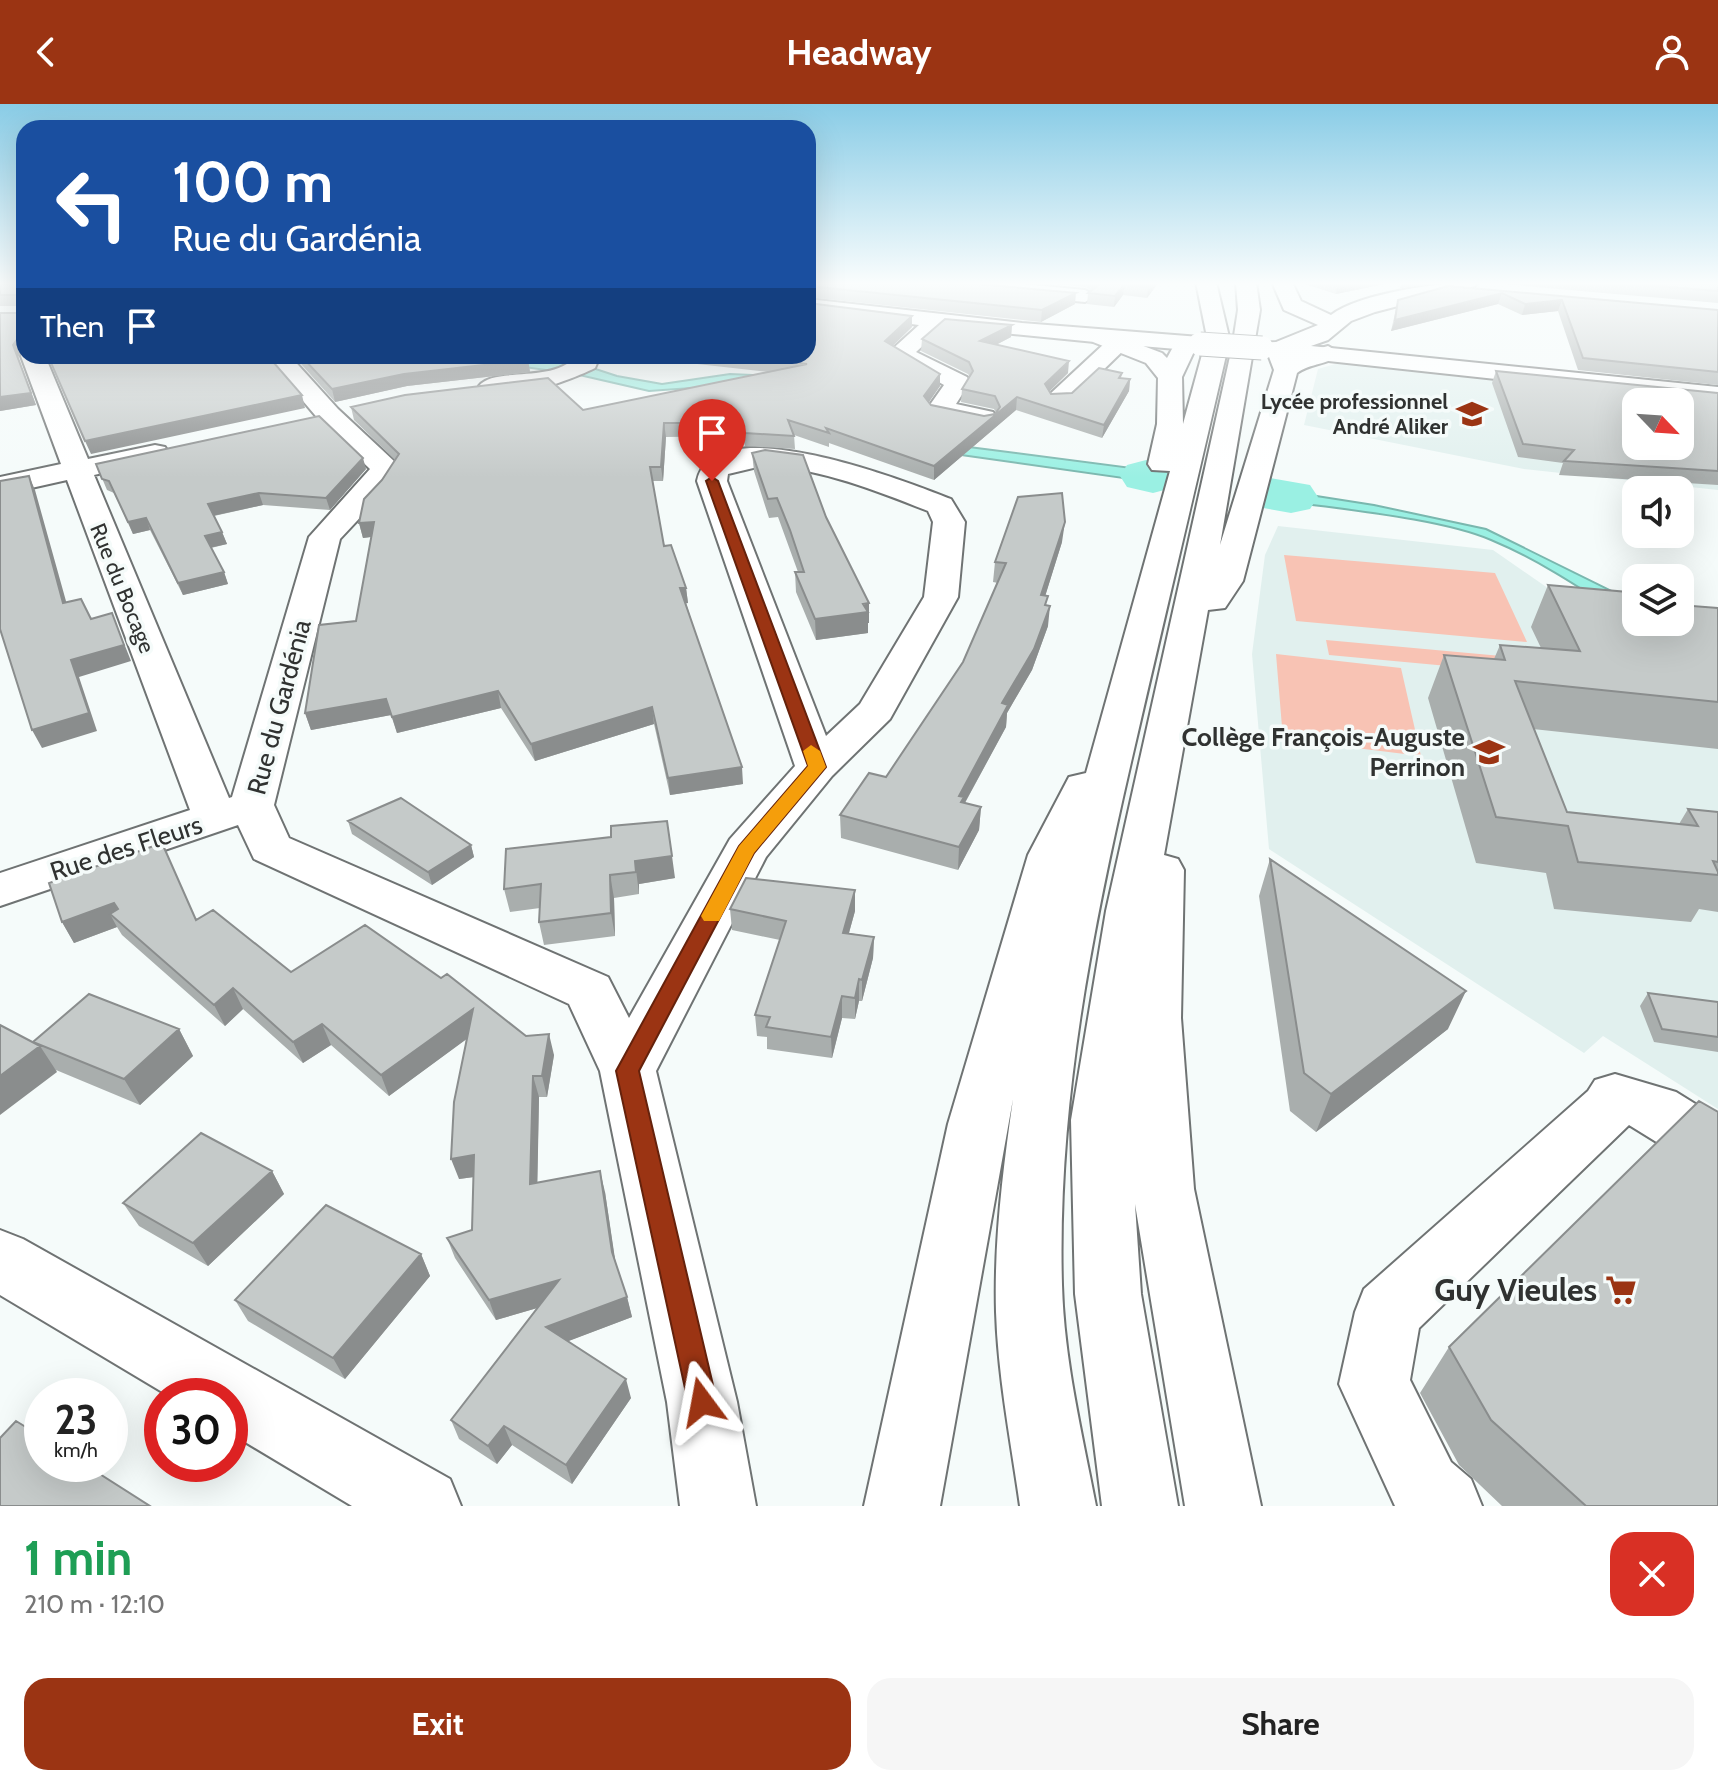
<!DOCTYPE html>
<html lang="en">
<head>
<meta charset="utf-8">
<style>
	:root { --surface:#fff; --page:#f6f6f6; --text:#222; --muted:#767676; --accent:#9b3413 }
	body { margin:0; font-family:Cabin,sans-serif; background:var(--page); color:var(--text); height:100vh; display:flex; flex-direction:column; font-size:30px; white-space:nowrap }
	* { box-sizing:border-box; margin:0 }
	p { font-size:26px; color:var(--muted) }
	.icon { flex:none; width:44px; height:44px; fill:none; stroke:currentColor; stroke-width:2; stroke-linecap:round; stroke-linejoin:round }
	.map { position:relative; height:1402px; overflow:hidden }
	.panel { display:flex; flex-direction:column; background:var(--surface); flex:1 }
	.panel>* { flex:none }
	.banner { position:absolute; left:16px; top:16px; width:800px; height:244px; border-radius:24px; box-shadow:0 8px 32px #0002; background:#1a4fa0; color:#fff; overflow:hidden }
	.needle { width:52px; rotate:115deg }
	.buttons { position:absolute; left:1622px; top:284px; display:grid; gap:16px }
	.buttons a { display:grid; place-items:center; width:72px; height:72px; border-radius:16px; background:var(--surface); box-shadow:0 8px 32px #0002; font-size:40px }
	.speed { position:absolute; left:24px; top:1274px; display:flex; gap:16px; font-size:40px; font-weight:700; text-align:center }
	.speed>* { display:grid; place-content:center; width:104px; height:104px; border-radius:50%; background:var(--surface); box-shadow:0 8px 32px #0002; line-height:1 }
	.speed small { font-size:20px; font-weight:400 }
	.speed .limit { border:12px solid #d22; background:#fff; color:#111 }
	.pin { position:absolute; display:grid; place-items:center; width:68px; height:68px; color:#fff; margin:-82px -34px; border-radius:50% 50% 50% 0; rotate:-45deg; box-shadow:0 0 8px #0007 }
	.pin .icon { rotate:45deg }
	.me { position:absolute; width:88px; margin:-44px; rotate:347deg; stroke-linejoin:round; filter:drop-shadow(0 0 6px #0008) }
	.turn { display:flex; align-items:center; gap:28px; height:168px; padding:0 24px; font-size:36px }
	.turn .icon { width:104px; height:104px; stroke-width:2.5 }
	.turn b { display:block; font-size:56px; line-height:68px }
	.then { display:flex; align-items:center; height:76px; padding:0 24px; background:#0003; gap:16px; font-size:30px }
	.round { display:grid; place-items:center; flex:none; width:84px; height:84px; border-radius:24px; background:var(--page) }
	.overview { display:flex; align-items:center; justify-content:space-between; height:136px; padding:0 24px }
	h1 { font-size:48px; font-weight:700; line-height:60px; color:#1e9e55 }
	.primary-button { display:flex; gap:16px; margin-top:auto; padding:16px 24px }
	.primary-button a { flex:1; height:92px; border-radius:24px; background:var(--accent); color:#fff; font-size:32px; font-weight:700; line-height:92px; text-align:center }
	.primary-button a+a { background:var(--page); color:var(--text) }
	header { display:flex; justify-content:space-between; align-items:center; height:104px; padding:0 24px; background:var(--accent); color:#fff; font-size:36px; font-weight:700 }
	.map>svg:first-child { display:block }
	.built { fill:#e1f0ee; fill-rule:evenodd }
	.green { fill:#f8c3b4 }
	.water { fill:#9af0e3; stroke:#7ab7ae; stroke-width:2 }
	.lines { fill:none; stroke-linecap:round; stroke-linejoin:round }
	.river { fill:#9af0e3; fill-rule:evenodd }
	.minor-casing { stroke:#6f7373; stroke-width:4 }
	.major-casing { stroke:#6f7373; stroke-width:4 }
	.highway-casing { stroke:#6f7373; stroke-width:4 }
	.minor { fill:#fff; fill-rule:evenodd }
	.major { fill:#fff; fill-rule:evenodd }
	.highway { fill:#fff; fill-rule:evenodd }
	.minor-bridge-casing { stroke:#6f7373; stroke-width:25; stroke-linecap:butt }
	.minor-bridge { stroke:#fff; stroke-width:23 }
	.wall { fill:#a9aead }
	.shaded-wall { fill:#8a8d8d }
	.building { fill:#c5cac9; stroke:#8a8d8d; stroke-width:2; fill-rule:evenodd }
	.route { fill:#9b3413; stroke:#65220c; stroke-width:2 }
	.slow { fill:#f59e0b }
	.labels { text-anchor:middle; stroke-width:7; stroke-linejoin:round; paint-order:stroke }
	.far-poi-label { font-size:22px; font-weight:bold; fill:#303231; stroke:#f5fbfa; text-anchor:end }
	.far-street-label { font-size:22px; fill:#303231; stroke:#f5fbfa }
	.street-label { font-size:26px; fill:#303231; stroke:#f5fbfa }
	.poi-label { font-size:26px; font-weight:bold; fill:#303231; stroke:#f5fbfa; text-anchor:end }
	.near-poi-label { font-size:32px; font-weight:bold; fill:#303231; stroke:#f5fbfa; text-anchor:end }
</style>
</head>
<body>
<header><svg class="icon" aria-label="back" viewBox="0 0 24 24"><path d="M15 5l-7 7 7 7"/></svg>Headway<svg class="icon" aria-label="person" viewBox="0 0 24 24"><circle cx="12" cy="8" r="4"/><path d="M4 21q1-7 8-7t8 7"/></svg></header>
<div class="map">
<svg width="1718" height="1402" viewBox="0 0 1718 1402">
	<rect width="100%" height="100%" fill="#f5fbfa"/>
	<path class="built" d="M1349,256l80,9 12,5 277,24v92l-194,-21 -220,-44 14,-56zM1636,298h44v44h-44z
		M1278,422l215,24 98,68 127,28v463l-115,-73 -19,17 -315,-204 -17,-195 13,-99z"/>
	<path class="green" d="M1284,451l211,18 32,69 -231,-21z
		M1326,536l392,36v15l-389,-36z
		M1276,550l125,14 20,88 -138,-17z"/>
	<path class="water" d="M444,252l118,2 55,18 45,8 68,-10 44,2 195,71 178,23 -3,11 -197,-28 -256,-65 -42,3 -74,-17z
		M1291,388l83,13 112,24 150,74 -11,14c-43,-28 -86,-57 -134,-77 -49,-21 -144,-30 -200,-38z"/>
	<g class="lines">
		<path class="river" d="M1146,356l26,6 8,11 -8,11 -19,5 -26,-6 -7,-11 7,-11z
			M1265,373l45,8 8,12 -8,12 -19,4 -45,-8 -8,-12 8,-12z"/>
		<defs>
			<path id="minor" d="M927,178h76l82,8 11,6 -11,6 -148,-14z
				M1272,178h20l9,19 30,14c29,-22 111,-33 147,-33l-3,4 -100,26 -24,9 -23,19 -17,6 407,41v16l-464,-50 -4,-5 4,-5 22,-1 42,-17 -34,-15z
				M808,195l214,24 178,14 12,7 -12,7 -71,-6 -61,59h-18l-4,-5 4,-5 55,-51 -162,-16 -27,25 51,25 3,5 -14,22 37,8 4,6 -4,6 -9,2 -53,-11 -4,-6 17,-24 -56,-32 31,-28 -111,-14z
				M24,248v4h21l43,103 67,-14 10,2 4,6 -4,6 -71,16 135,323 3,-1 77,-260 61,-68 -50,-48 -55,-65h25l48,53 57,53 4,6 -15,24 -44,47 -66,266 15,33 319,139 21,41 101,-179 65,-73 -98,-285c15,-76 211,1 254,18l14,23 -7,75 -68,122 -58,57 -66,81 -110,214 81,331 19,104h-76l-13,-104 -67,-331 -31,-67 -315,-145 -16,-34 -238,81v-33l190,-63 -123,-330 -67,15v-18l61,-13 -40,-108zM766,361c58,5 109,25 162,46l5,11 -9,75 -64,107 -34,32 -99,-255 1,-7z
				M576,252h24l-5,12c-20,10 -99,42 -116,18 15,-20 75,-2 97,-30z
				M1615,970l61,18 42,26v56l-21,-7 -68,-42 -210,203 -9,52 41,82 20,17 11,27h-87l-56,-122 16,-72 9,-23 224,-198 7,-11z"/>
			<path id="major" d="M0,1126l23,9 427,240 11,27h-109l-122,-73v-37h-61l-169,-101z"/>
			<path id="highway" d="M1196,178h20l13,55 -3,5 -8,2 -11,-7z
				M1236,178h20l4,28 -40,235 54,-175 -8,-21 12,-7 8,2 6,12 36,-10 12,7c-10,12 -30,10 -43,20l-54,208 -18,27 -17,2 -44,245 14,4 6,11 -3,148 13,171 67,317h-76l-50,-302 6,90 37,212h-76l-27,-212 -4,-174 35,-209 125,-559 6,-5 -4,-5 5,-32z
				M1101,226l61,23 5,5 11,-20h16l4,5 -16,34 1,47 20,-73 12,-7 12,7c-31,136 -64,271 -95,407 -40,173 -75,348 -70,527 2,75 20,148 34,221h-76c-9,-64 -22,-129 -24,-194 -2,-71 7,-143 17,-213l-73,407h-76l84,-382 80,-269 41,-78 17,-4 84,-302 -18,-1 -4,-6 9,-40 1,-46 -12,-15 -53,-21 -3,-5z"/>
		</defs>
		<use href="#minor" class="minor-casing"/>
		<use href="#major" class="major-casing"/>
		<use href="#highway" class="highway-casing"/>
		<use href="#minor" class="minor"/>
		<use href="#major" class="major"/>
		<use href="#highway" class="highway"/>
		<defs>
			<path id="minor-bridge" d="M1200,240l62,4"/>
		</defs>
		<use href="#minor-bridge" class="minor-bridge-casing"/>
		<use href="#minor-bridge" class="minor-bridge"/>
	</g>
	<path class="wall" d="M0,178h24v67l-6,8 18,48 -36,6 21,-98v-7h-21z
		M808,178l267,22 -34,18 -233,-25z
		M1034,178h125l-12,16 -24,-3 -9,12 -27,-3 1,-11 4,-2 -7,-4z
		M1298,178h96l-58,12z
		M1480,178h238v21z
		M1448,182l270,24v75l-140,-15 -20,-59 -36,4 -24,-11 -107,27 7,-31z
		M1012,221l-1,12 -15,8 72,28 -19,18 2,3 21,-1 50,-20 -1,5 9,1 -1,12 -27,47 -86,-28 -82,70 -105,-37v4l-35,-12 1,14 -50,-3 -3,-10 -76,1 -3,44h-11l12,65 22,42 2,15h-2l57,181 -73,11 -16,-71 -119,37 -34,-53 -104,25 -6,-18 -80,15 -6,-17 51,-92 15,-84 -8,1 -4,-15 36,-63 -41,-40 -3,-13 232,3 185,-38 -142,-16h182l104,-29 -19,19 47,28v12l-11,16 2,3 53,11 12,-3 -2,-4 -33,-7 1,-13 8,-12 -2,-3 -47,-23 1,-12z
		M294,252h230l4,4 2,12 -123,14 -72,16z
		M1496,267l222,22v92l-159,-10 4,-12 -45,-6 -26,-74z
		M752,349l74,64 43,106h-1v10l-52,7 -20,-48 -1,-20h3l-20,-55 -9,1 -15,-47z
		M96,360l270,5 -36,41 -67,-5 -49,11 8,16 5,12 -16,4 13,24 4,12 -45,11 -33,-65 -17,4 -19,-41 -7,-3z
		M1062,438l-17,54 3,30 -16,44 -25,43 -1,14 -41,76 16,4 -2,23 -21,40 -117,-32 -1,-23 46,-38 77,-115 35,-79 -5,-1 2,-20z
		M1548,481l84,15 86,8v141l-185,-20 34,83 112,12 9,-15 30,3v100l-19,-3 -8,13 -137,-13 -8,-36 -70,-10 -48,-165 16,-43 50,4 6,-14 41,3 -10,-21z
		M348,717l123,24 3,12 -42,28 -80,-51z
		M506,745l169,29 -36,6v10l-25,4 1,38 -71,9 -5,-23 1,-14 -30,4 -6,-23z
		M1270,755l178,170 -132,103 -26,-21 -31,-215z
		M49,779l148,36 94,53 150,6 113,77 -7,42h-8l-2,86 68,9 10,69 12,36 5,20 -64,24 63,57 -59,86 -60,-39 -15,19 -38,-25 -8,-19 86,-112 -41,12 -41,-62 -8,-20 25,-8 2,-53 -15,2 7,-140 -77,57 -58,-51 -28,18 -60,-54 -18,17 -103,-91 -5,-8 -43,16 -12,-21z
		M730,805l125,2 -6,22 25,4 -1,21 -11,43h-3l-4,18 -13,-1 -10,40 -65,-9v-12l-10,-1 -2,-21 25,-75 -48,-10z
		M1648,889l70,9v50l-64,-10 -14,-36z
		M179,925l14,27 -53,49 -84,-35 1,2 -24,-29z
		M272,1067l12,23 -76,72 -69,-40 -16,-23z
		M421,1150l9,22 -85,103 -97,-58 -13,-21z
		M1449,1243l269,159h-216l-43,-41 -39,-72z"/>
	<path class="shaded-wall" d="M1152,178h7l-12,16 1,-11z
		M1345,178h49l-58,12 2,-11z
		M1402,178h48l-50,6z
		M1125,180l-2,11 -9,12 1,-11z
		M1076,189l-1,11 -34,18 1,-12z
		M1502,189l-4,11 -107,27 4,-11z
		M1562,196l-4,11 -36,4 3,-11z
		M912,212v11l-27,26v-12z
		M1012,221l-1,12 -31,16v-12z
		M19,233l5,12 -6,8 18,48 -36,6v-14l13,-52z
		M528,256l2,12 -123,14 -72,16 -3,-13 72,-15z
		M1069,257l-1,12 -24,24 1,-13z
		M940,270v12l-16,23v-13z
		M1130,275l-1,12 -27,47 2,-13z
		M302,291l3,13 -214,46 -6,-13z
		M1017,293l-1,13 -82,70v-14z
		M664,319l2,14 -3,44 -2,-14z
		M363,354l3,11 -36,41 -4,-12z
		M29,372l6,14 36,129 -8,-16z
		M259,389l4,12 -51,11 -4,-12z
		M146,414l4,12 -17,4 -5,-12z
		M374,418l4,14 -15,2 -4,-15z
		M1065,418l-3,20 -23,74 2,-21z
		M222,428l5,12 -18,4 -4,-12z
		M224,468l4,12 -45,11 -5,-12z
		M680,484h6l2,15 -6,1z
		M869,499v20h-1v10l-52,7 -1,-21z
		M1050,502l-2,20 -16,44 -25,43 -1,14 -43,79 -4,-10 43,-93z
		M112,509l19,48 -52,16 18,54 -55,17 -10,-18 39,-70z
		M498,587l3,17 -104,25 -5,-16z
		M386,595l5,16 -80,15 -6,-17z
		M652,603l2,17 -119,37 -4,-17z
		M742,663l1,17 -73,11 -2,-17z
		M981,703l-2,23 -21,40 1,-23z
		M471,741l3,12 -42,28 -4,-13z
		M672,752l3,22 -36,6v10l-4,-33z
		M610,771l4,23 1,38 -4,-23z
		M855,786v21l-12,43v-21z
		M114,799l11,21 -15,-10 7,13 -43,16 -12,-21z
		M874,833l-1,21 -11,43v-21z
		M859,875v22l-4,18v-21z
		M233,884l10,21 -18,17 -11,-21z
		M1466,887l-18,38 -132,103 15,-38z
		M842,892v22l-10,40 -1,-21z
		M473,905l6,21 -90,66 -8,-21z
		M322,920l9,21 -28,18 -10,-21z
		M179,925l14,27 -53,49 -16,-26z
		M549,930l5,21 -7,42 -5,-21z
		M40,942l17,26 -57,43v-39z
		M533,972l6,21 -2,108 -7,-21z
		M474,1051l7,21 -22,3 -8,-20z
		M272,1067l12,23 -76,72 -15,-23z
		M600,1067l5,21 12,80 -5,-20z
		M421,1150l9,22 -85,103 -12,-21z
		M559,1176l6,20 -69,20 -7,-20z
		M627,1193l5,20 -79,30 -7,-20z
		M626,1275l5,19 -59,86 -6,-19z
		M504,1322l8,19 -15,19 -9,-18z"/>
	<path class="building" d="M0,178h24v59h-2l-3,-4 -6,8 18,48 -31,4v-84h21v-18h-21z
		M808,178h150l118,11 -34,17 -234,-24z
		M1097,178h55l-4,5 -23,-3 -10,12 -27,-3 12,-9z
		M1607,178h111v9z
		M1448,182l270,24v62l-135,-14 -21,-58 -37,4 -23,-11 -107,27 3,-20z
		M808,199l104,13 -27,25 55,33 -16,22 7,9 53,11 11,-2 5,-7 -5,-11 -33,-7 11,-18 -4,-9 -47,-23 23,-20 67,6 -32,16 89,20 -24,23 6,10 21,-1 27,-25 23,5 -3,5 11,1 -26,46 -87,-28 -83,69 -108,-38 3,5 -41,-13 6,16 -49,-3 -4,-10h-77l-3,44h-11l14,79 7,-1 15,43h-6l62,179 -74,11 -16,-71 -121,37 -33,-53 -106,26 -6,-18 -81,14 14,-88 37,-4 18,-99 -15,1 5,-24 18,-19 17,-26 -48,-47 54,-12 143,-17 35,32 224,-46 -75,-8h76z
		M48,252h220l34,39 -217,46z
		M301,252h223l4,4 -124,14 -72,15z
		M1496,267l222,22v78l-154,-10 10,-11 -51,-6zM1636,298h44v44h-44z
		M319,312l44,42 -37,40 -67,-5 -51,11 14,28 -17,4 19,36 -46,11 -32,-65 -18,4 -19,-41 -7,-2 -6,-15z
		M765,346l38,5 23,62 43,86 -6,1 5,8 -53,7 -20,-47h9l-14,-42 -13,-32 -9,1 -16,-46z
		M29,372l34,127 18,-4 10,20 21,-6 12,32 -53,15 18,53 -57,17 -32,-101v-148z
		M1062,389l3,29 -24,73 7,1 -3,9 5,1 -16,43 -32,54 6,2 -49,91 5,1 -3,5 20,5 -22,40 -119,-32 29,-42 17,4 77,-115 43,-99 -11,-1 23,-65z
		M1548,481l80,7 4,8 4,1v21h44v-17l38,3v94l-203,-21 52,131 131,14 -10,-17 30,3v50l-5,-1 5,11v3l-140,-13 -10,-36 -72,-9 -52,-162 61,5 -5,-15 80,6z
		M401,694l70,47 -43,27 -80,-51z
		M667,717l5,35 -37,5 1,11 -26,3 1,38 -72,9 2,-38 -37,5 2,-40 105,-12v-11z
		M162,739l34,77 17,-10 78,62 74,-47 76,53 6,-4 79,62 23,-2 -7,42h-9l-3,108 70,-13 12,81 15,45 -81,30 80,52 -60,86 -62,-39 -16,20 -37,-26 108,-140 -70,20 -42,-62 25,-8 2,-75 -23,4 3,-57 19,-93 -92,66 -59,-51 -29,18 -60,-54 -19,17 -104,-91 8,-5 -4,-6 -52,19 -13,-39z
		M1270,755l196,132 -135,103 -27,-21z
		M746,774l109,12 -12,43 31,4 -12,43 -3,-1 -4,19 -13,-2 -11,41 -65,-10 4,-10 -15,-2 31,-94 -56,-12z
		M1648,889l70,9v35l-56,-8z
		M89,890l90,35 -55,50 -91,-37z
		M0,921l40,21 -40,30z
		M1699,997l19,11v394h-132l-95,-86 -42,-73z
		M201,1029l71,38 -79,72 -70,-40z
		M326,1101l95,49 -88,104 -98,-58z
		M16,1317l26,16v27h42l66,42h-150v-68z"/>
	<linearGradient id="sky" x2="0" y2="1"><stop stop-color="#89cce6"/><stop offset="0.48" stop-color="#fafdfd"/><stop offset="1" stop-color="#fafdfd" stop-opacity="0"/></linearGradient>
	<rect width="1718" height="374" fill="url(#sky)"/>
	<path class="route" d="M712,373l6,4 108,286 -72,86 -115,218 78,331 -4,10 -11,5 -10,-5 -4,-10 -72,-331 123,-225 69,-80 -102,-285z"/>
	<path class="slow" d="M811,641l9,6 6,16 -72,86 -35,68h-15l-3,-5 38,-70 69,-80 -5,-15z"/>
	<defs>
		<symbol id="school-bare" viewBox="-9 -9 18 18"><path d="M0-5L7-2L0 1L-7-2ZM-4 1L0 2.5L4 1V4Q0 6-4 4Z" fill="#9b3413" stroke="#f5fbfa" stroke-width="2.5" paint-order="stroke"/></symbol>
		<symbol id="supermarket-bare" viewBox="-9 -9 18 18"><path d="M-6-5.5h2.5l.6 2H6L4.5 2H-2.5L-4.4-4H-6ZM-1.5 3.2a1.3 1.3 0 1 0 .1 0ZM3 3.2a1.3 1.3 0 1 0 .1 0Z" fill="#9b3413" stroke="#f5fbfa" stroke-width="2.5" paint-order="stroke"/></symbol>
	</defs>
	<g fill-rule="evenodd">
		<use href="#school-bare" x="1450" y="288" width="44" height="44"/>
		<use href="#school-bare" x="1467" y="626" width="44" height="44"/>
		<use href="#supermarket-bare" x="1599" y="1164" width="44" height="44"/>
	</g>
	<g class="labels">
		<g class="far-poi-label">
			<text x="1448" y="305">Lycée professionnel<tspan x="1448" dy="25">André Aliker</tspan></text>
		</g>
		<g class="far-street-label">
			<text transform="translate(123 484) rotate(68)" y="8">Rue du Bocage</text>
		</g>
		<g class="street-label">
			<text transform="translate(279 603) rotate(-75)" y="9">Rue du Gardénia</text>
			<text transform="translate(126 744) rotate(-18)" y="9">Rue des Fleurs</text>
		</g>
		<g class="poi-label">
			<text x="1465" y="642">Collège François-Auguste<tspan x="1465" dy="30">Perrinon</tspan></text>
		</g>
		<g class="near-poi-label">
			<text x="1597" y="1197">Guy Vieules</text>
		</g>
	</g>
</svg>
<div class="buttons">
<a><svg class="needle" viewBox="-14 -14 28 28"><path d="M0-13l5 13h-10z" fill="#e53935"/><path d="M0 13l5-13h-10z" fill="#767676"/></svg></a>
<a><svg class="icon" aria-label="sound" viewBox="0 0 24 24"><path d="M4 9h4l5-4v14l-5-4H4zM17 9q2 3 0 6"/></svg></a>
<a><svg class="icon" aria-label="layers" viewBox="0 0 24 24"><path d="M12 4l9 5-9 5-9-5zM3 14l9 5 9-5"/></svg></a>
</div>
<div class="speed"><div>23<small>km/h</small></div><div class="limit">30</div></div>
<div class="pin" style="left:712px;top:377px;background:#d93025"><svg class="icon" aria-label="arrive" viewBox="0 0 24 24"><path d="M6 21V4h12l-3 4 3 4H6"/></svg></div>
<svg class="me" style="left:702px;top:1298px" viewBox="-20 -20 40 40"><path d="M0-17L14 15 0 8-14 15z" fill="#9b3413" stroke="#fff" stroke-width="4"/></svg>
<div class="banner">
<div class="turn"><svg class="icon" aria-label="left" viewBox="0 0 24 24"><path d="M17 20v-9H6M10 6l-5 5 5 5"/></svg><div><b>100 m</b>Rue du Gardénia</div></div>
<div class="then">Then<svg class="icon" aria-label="arrive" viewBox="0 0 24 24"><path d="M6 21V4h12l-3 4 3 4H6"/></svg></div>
</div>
</div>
<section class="panel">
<div class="overview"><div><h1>1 min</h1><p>210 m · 12:10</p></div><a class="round" style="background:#d93025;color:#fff"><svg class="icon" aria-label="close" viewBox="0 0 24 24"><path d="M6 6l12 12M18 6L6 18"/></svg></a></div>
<div class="primary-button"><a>Exit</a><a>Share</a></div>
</section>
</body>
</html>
